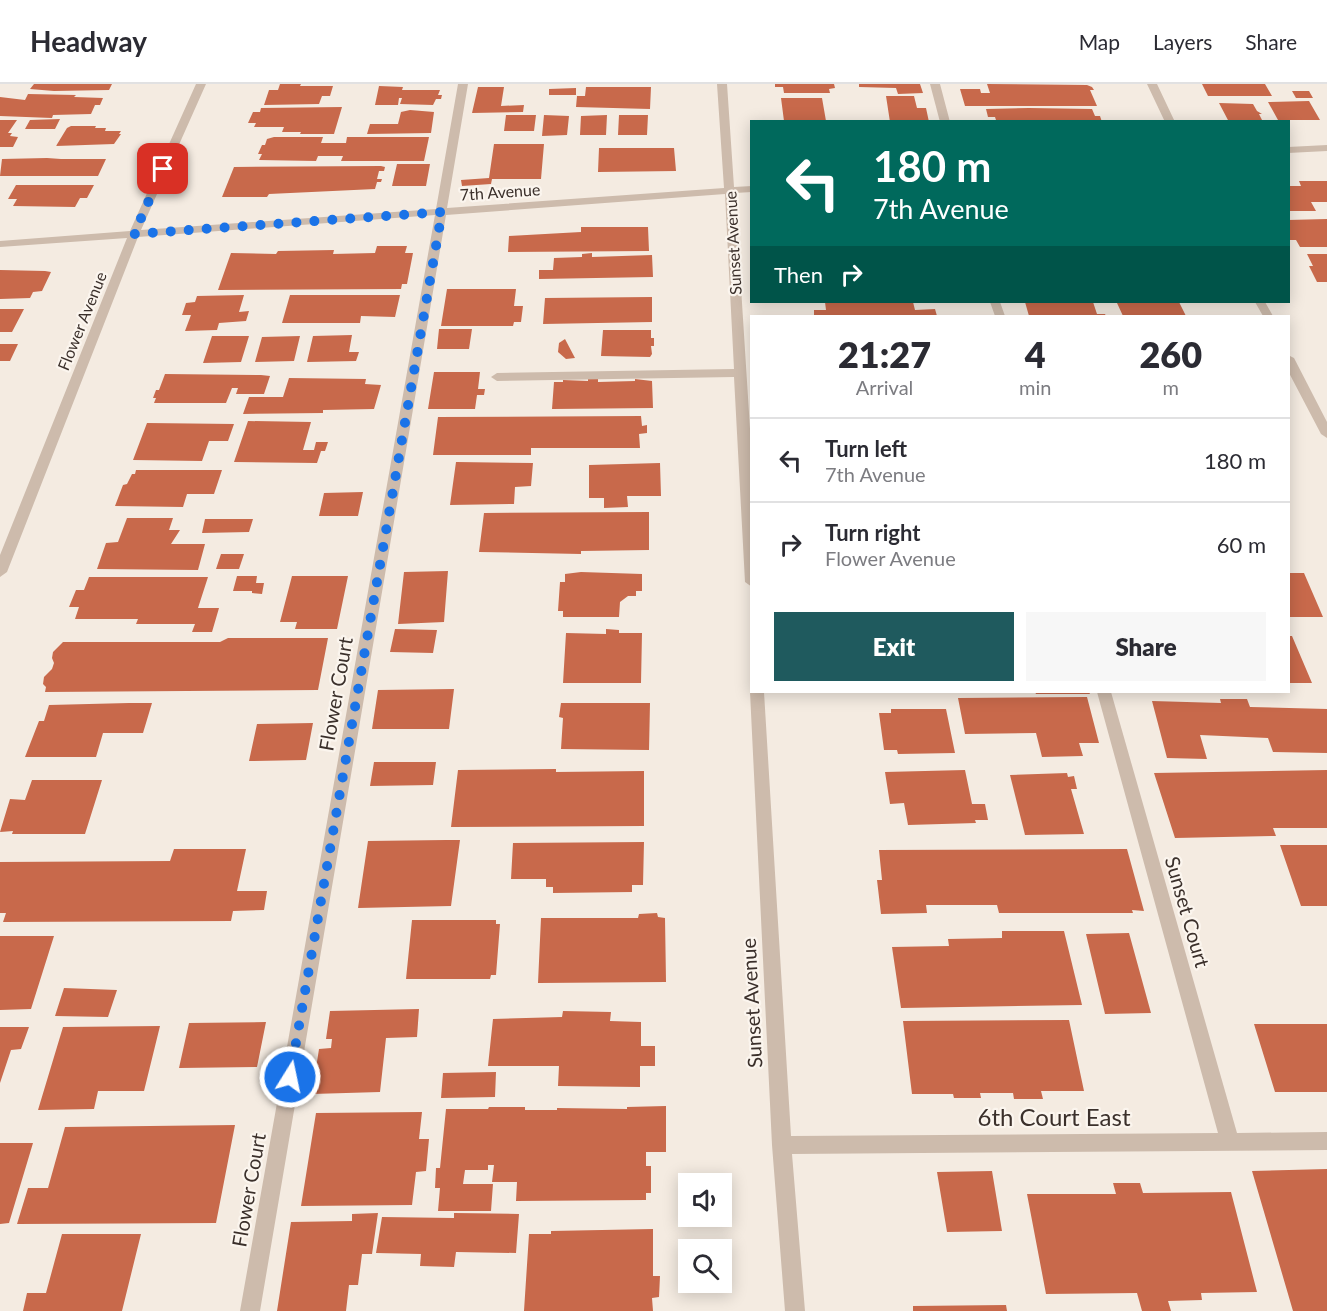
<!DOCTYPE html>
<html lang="en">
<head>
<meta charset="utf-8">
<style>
	:root { --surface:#fff; --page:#f7f7f7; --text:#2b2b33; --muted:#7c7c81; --line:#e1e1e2; --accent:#1f5a5e }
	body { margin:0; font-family:Lato,sans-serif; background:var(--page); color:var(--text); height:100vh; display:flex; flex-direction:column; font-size:22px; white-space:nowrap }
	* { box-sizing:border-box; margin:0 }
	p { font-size:20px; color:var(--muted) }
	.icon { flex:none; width:33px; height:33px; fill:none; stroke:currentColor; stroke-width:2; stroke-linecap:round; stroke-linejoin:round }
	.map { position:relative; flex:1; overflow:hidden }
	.details { position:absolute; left:750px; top:231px; width:540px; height:378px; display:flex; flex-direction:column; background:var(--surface); border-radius:0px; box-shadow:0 3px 15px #0003 }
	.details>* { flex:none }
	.banner { position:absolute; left:750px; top:36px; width:540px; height:183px; border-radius:0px; box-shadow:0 3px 15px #0003; background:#00695c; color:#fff; overflow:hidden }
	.buttons { position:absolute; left:678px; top:1089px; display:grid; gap:12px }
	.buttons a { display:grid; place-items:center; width:54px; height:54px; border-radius:0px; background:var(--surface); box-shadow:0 3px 15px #0003; font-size:30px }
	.pin { position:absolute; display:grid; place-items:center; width:51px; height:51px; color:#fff; margin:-26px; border-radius:12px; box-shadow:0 3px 9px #0006 }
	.me { position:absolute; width:66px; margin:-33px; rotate:10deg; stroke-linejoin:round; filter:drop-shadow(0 0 4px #0008) }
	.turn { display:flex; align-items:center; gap:21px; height:126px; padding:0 24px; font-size:27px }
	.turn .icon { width:78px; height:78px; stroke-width:2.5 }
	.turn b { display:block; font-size:42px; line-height:51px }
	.then { display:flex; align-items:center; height:57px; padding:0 24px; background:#0003; gap:12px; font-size:22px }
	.eta { display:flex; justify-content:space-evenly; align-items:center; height:102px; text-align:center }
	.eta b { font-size:36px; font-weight:800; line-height:42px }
	.button { display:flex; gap:12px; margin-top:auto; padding:12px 24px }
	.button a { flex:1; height:69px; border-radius:0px; background:var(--accent); color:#fff; font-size:24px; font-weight:800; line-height:69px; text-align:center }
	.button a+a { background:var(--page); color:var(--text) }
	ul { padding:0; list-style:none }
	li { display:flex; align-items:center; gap:18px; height:84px; padding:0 24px; border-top:2px solid var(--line) }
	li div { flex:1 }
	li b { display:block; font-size:22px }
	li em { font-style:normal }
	header { display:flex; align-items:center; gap:36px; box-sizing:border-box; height:84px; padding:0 30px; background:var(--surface); border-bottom:2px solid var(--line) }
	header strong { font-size:28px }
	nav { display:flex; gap:33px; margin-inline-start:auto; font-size:21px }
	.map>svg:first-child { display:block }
	.building { fill:#c8694b }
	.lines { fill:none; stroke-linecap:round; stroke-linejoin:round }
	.minor { fill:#cdbbac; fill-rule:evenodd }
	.route { stroke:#1a73e8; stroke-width:10; stroke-dasharray:0 18 }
	.labels { text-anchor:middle; stroke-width:4.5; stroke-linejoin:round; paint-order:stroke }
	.far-street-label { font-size:16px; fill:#3b302b; stroke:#fbf5ee }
	.street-label { font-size:20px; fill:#3b302b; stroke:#fbf5ee }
	.near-street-label { font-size:24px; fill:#3b302b; stroke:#fbf5ee }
</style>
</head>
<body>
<header>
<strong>Headway</strong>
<nav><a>Map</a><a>Layers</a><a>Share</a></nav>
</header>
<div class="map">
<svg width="1327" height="1227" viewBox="0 0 1327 1227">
	<rect width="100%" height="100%" fill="#f4ebe1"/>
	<path class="building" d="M34,0h78l-3,6 -55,1 -24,-2z
		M280,0h21l-1,2h33l-3,10h-8l-3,8 -55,1 5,-15h9z
		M775,0h59l1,4 -6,1 1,4h-46l-1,-6h-8z
		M859,0h61l3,9 -25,1 -2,-6 -37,-1z
		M987,0l100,1 5,2 2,3h-4l7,16h-132l-5,-17h20l1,4h9z
		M1202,0h63l7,12h-64z
		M379,2l24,1 -1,3h38l-2,5h4l-1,4h-5l-3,6 -33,-1 2,-6h-3l-1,7h-23z
		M478,3h26l-3,19 23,-1 -1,7 -51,1z
		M586,3h65l-1,22 -74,-2 1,-11h8z
		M576,4v7h-27v-6z
		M1292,7h17l4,7h-17z
		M28,10l48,1 -2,2 29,1 -3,7h-5l-4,9 -38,1 -1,3 -52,-2v-19l25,3z
		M886,12h28l3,12h9l3,14h-39z
		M781,14h41l4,23h-42z
		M1309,17l11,19h-42l-10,-18z
		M1219,19l34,1 4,7 5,3h-3l4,8h-34z
		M342,23l-8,27h-34l1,-2h-19l2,-5h-30l2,-4h-8l5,-11h7l1,-4z
		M1029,24l63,1 3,7h5l2,6 -106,-2 -1,-3h-7l-2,-8z
		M410,26l24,2 -3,21 -64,1 3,-10h28l3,-12z
		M506,31h30l-2,16h-30z
		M544,31l25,1 -2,19 -25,1z
		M607,31l-1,20h-26l1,-19z
		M619,31h29l-1,20h-29z
		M60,35l-5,10h-30l5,-9z
		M0,36h17l-9,13h4l-2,3 8,1 -5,10h-13z
		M71,42h25l-1,2h11l-1,3h16l-2,3h2l-7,10 -58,2 11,-18z
		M274,53h49l-2,6h25l1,-6h82l-5,24h-83l2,-5h-25l-2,5 -57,-1 3,-6h-4l4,-9h3l2,-6z
		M494,60h50l-3,35h-49l-1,5 -29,2 -1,-6 28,-2z
		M599,64h75l2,23 -78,1z
		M47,74l14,1h45l-8,17h-98l2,-17z
		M397,80h33l-4,22h-34z
		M234,83l147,-1 4,1 -1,4h-5l-2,8h5l-1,3h-4l-2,7 -106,5 -2,3h-45z
		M1299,97h28v21h-16l5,9h-28v-25h13z
		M16,101h78l-7,13h-7l-5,9 -62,-1 4,-7h-9z
		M1327,135v28h-27l-4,-7h-8v-20z
		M581,143h67l1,24 -141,1 1,-16 72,-4z
		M377,162h30l-2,7h8l-6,31h-5l-1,5 -183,1 13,-37 45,1 2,-3 56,-1 -1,4 42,-1z
		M592,169v4l60,-2 1,22 -114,2v-9h14l1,-12 28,-1v-3z
		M1307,170h20v28h-10l-8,-16h4z
		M0,186l45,1 6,1 -9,19 -9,1 -3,6 -30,1z
		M447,205h69l-2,17h9l-2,16h-7l-1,4h-72z
		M244,211l-5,17 10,-1 -3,10 -27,2 -2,7 -32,1 6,-16h-9l4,-12 9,-1 2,-6z
		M290,211h110l-5,22 -34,-1 -1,7h-78z
		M652,213v25l-109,2 2,-26z
		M825,218h88l2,8 20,-1 2,7h-123v-6h12z
		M1025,218h68l4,12h8l1,2h-77z
		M1120,218h59l7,14h-63l-6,-13z
		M0,225h24l-12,23h-12z
		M439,245h33l-3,20h-32z
		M603,246h48v8h3v8h-3l1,8 -2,3 -49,-1z
		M352,251l-3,17h10l-3,9 -49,1 6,-26z
		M212,252h37l-8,26 -38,1z
		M300,252l-6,25 -39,1 7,-25z
		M565,255l10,19 -9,1 -8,-7 1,-9z
		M0,260h18l-8,17h-10z
		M434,288h46l-2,17h7l-1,6h-7l-2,14h-47z
		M165,290l96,1 9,1 -6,18h-28l2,-6h-6l-6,15h-72l2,-5h-3l3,-8h3z
		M289,294l77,1 -1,5 16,1 -7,24 -51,1v3l-80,1 6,-17h34z
		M588,295h10v3l37,-1v-2l17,2 1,27 -101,1 2,-27h9v-2l25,1z
		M641,332l1,10 5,-1v8l-8,1 1,14h-109v7h-98l5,-38z
		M248,337l63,1 -8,28h11l2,-8h12l-3,9h-4l-4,12 -83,-1z
		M147,339l87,1 -6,17h-19l-7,20 -69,-1z
		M456,378l77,1 -2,23 -16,1 -1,17 -64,1z
		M660,379l1,33h-34l1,11 -24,1v-10h-15v-33z
		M136,386h86l-8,24h-27l-4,13 -68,-1 8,-21 4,-1 5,-10h3z
		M363,408l-5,24h-39l5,-23z
		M649,428v38l-68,1v3l-102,-2 5,-39z
		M127,434h46l-4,12h11l-9,14h34l-7,26 -101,-1 9,-26 12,-1z
		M205,435h48l-4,13 -47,1z
		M221,470h23l-5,15h-23z
		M448,487l-4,51 -46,2 6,-52z
		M581,488l61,2v17h-6v5h-8l-8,6 -1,15h-56v-6h-5l2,-29h5v-8z
		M1288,489h16l19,44h-35z
		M237,492h20l-1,7h8l-2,11 -10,-1v-2h-19z
		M292,492h56l-11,53h-42l2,-7h-17z
		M89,493h119l-10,31h21l-7,24h-20l3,-8h-59l2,-5h-63l4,-12h-10l7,-17h8z
		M395,545l42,1 -4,23 -43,-1z
		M606,545l13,1v3h23l-1,50h-78l3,-50 40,1z
		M1288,552h4l20,47h-24z
		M228,554h100l-10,52 -273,2 1,-5 -3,-3 1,-7 8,-8 2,-6 -2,-5 1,-6 10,-10h157z
		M454,605l-5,40h-77l6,-39z
		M1035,608h54l1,2h-54z
		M1087,613l12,46h-20l4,13 -41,1 -6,-24 -71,1 -7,-36z
		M1220,615h27l3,8 77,2v44l-54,-1 -5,-14 -68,-3 7,24 -40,-1 -15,-57 69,2z
		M129,619h23l-9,30h-40l-7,24h-71l14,-36h5l5,-16z
		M561,619h89l-1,47 -88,-1 2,-31 -4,-1z
		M891,625h55l9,44 -57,1 -1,-4h-13l-5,-37h12z
		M313,639l-7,37 -57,1 8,-37z
		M374,678h62l-3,23 -63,1z
		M556,685v3l88,-1v55l-193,1 7,-57z
		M965,686l7,34h13l3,16h-13l1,3 -68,2 -4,-22 -14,1 -5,-32z
		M1327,686v58h-54l3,8 -101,2 -21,-65z
		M1067,689l1,4 6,-1 3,13h-6l13,45 -59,1 -15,-60z
		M32,696h70l-17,54h-73l1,-3 -13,1 10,-33 15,1z
		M446,756h14l-9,66 -93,2 10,-67z
		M644,758l-1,43h-11v7l-79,1v-6h-7v-8h-35l2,-36z
		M1280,761h47v61h-26z
		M174,765h72l-9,42h30l-3,19 -31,1 -2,10 -228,1 3,-9h-6v-51l170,-1z
		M1127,765l17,62 -12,-1 1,3h-134l-2,-8h-71l1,8 -46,1 -4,-34h5l-3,-30z
		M657,829l1,4 7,1 1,64 -128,1 3,-65h97l1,-4z
		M412,836h84v4h4l-4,51h-5l-1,4h-84z
		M1002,847h62l18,74 -181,3 -9,-61 57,-1 -1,-7 54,-1z
		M1129,849l22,80 -46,1 -19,-80z
		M0,852h54l-23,73 -31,1z
		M64,904l53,2 -9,27 -53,-1z
		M419,925l-2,28 -31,1 -6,54 -68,2 7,-45 12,-1 1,-9h-6l4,-28z
		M563,927l48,1 -1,9 31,1v24h14v20h-15v21l-82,-1 1,-20h-71l5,-47 69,-2z
		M1069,936l15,71h-43l2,8h-29l-1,-6h-33l1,5h-27l-1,-4h-41l-9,-73z
		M266,938l-9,45 -78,1 10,-45z
		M1254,940h73v68h-52z
		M160,942l-16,65h-46l-4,18 -56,1 25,-83z
		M0,943h29l-8,22 -10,1 -11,33z
		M496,988l-1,25 -54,1 2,-25z
		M666,1022v46h-20v14h5v27h-5v7l-130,1 1,-19h-25l2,-17h-6v5h-23l-2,14h30l-2,27h-53l2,-23h-5l1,-20h4l6,-59h42l1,-2h36v3h32v-2l70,1v-2z
		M422,1028l-3,27h10l-3,32 -10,1 -4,33 -111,1 15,-93z
		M235,1041l-19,98 -199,1 11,-36h20l17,-61z
		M0,1059h33l-24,80 -9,1z
		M1327,1085v142h-34l-41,-140z
		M992,1087l10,60 -55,1 -10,-60z
		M1113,1099h27l3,10 88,-1 26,100 -56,1 1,7 -34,1 3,10h-29l-5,-18 -91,1 -19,-100h89z
		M378,1129l-6,41h-10l-4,31h-9l-3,26h-69l14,-89 61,-1v-7z
		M454,1129l65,1 -3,39 -60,-1 -2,15 -34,-1 1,-12 -45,-1 6,-36 72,1z
		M653,1145v47h7l-1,21 -7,1 1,13h-129l5,-77h22v-3z
		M62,1150h79l-19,77h-99l4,-18h19z
		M1006,1221l1,6h-94v-5z"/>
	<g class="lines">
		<path class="minor" d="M196,0h10l-65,146 295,-21 22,-125h10l-21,124 277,-20 -7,-104h10l7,103 18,-1v6l-17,1 17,267v127l-7,-5 -11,-205 -237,4 -6,-4 6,-4 237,-4 -9,-175 -279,21 -186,1096h-20l195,-1096 -297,22 -131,335 -7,5v-22l127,-317 -127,9v-6l130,-10z
			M930,0h10l10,38h-10z
			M1147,0h10l18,38h-10z
			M1327,61v6l-39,2v-6z
			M990,218h10l5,14h-10z
			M1255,218h10l8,14h-10z
			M1288,271l6,3 33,64v16l-6,-4 -33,-63z
			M752,604v4h12l27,444 427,-3 -121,-441h14l126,441 90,-1v18l-535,4 13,157h-20l-13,-166 -22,-453z"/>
	</g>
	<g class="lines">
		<path class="route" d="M163,85l-29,65 308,-22 -152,865"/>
	</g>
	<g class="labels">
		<g class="far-street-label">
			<text transform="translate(500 108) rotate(-4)" y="6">7th Avenue</text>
			<text transform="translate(733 159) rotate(-93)" y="6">Sunset Avenue</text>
			<text transform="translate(82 237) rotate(-68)" y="6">Flower Avenue</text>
		</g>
		<g class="street-label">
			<text transform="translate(336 610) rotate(-80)" y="7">Flower Court</text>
			<text transform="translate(1187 828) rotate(74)" y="7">Sunset Court</text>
			<text transform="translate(752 919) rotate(-93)" y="7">Sunset Avenue</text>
			<text transform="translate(249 1106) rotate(-80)" y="7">Flower Court</text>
		</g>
		<g class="near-street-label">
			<text x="1054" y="1042">6th Court East</text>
		</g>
	</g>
</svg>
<div class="buttons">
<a><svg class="icon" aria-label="sound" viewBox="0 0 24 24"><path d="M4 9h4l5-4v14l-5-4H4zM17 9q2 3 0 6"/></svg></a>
<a><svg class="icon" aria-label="search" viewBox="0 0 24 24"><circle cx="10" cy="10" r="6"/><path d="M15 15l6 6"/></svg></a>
</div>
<div class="pin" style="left:163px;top:85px;background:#d93025"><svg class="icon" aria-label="arrive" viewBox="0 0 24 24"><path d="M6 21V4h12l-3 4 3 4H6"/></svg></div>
<svg class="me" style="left:290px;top:993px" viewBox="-20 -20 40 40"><circle r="17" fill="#1a73e8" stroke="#fff" stroke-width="3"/><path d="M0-11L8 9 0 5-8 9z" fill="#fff"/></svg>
<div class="banner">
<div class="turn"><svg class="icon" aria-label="left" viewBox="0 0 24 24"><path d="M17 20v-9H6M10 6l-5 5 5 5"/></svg><div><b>180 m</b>7th Avenue</div></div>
<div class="then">Then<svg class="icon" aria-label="right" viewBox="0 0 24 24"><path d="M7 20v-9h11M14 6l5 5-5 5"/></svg></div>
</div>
<section class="details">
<div class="eta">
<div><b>21:27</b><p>Arrival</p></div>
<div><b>4</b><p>min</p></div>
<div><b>260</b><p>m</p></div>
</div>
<ul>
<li><svg class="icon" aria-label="left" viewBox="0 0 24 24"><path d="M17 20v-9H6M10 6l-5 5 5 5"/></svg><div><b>Turn left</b><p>7th Avenue</p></div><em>180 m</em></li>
<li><svg class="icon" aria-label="right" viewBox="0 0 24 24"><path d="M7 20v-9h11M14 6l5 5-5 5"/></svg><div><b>Turn right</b><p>Flower Avenue</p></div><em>60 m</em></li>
</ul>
<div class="button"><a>Exit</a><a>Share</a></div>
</section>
</div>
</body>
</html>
